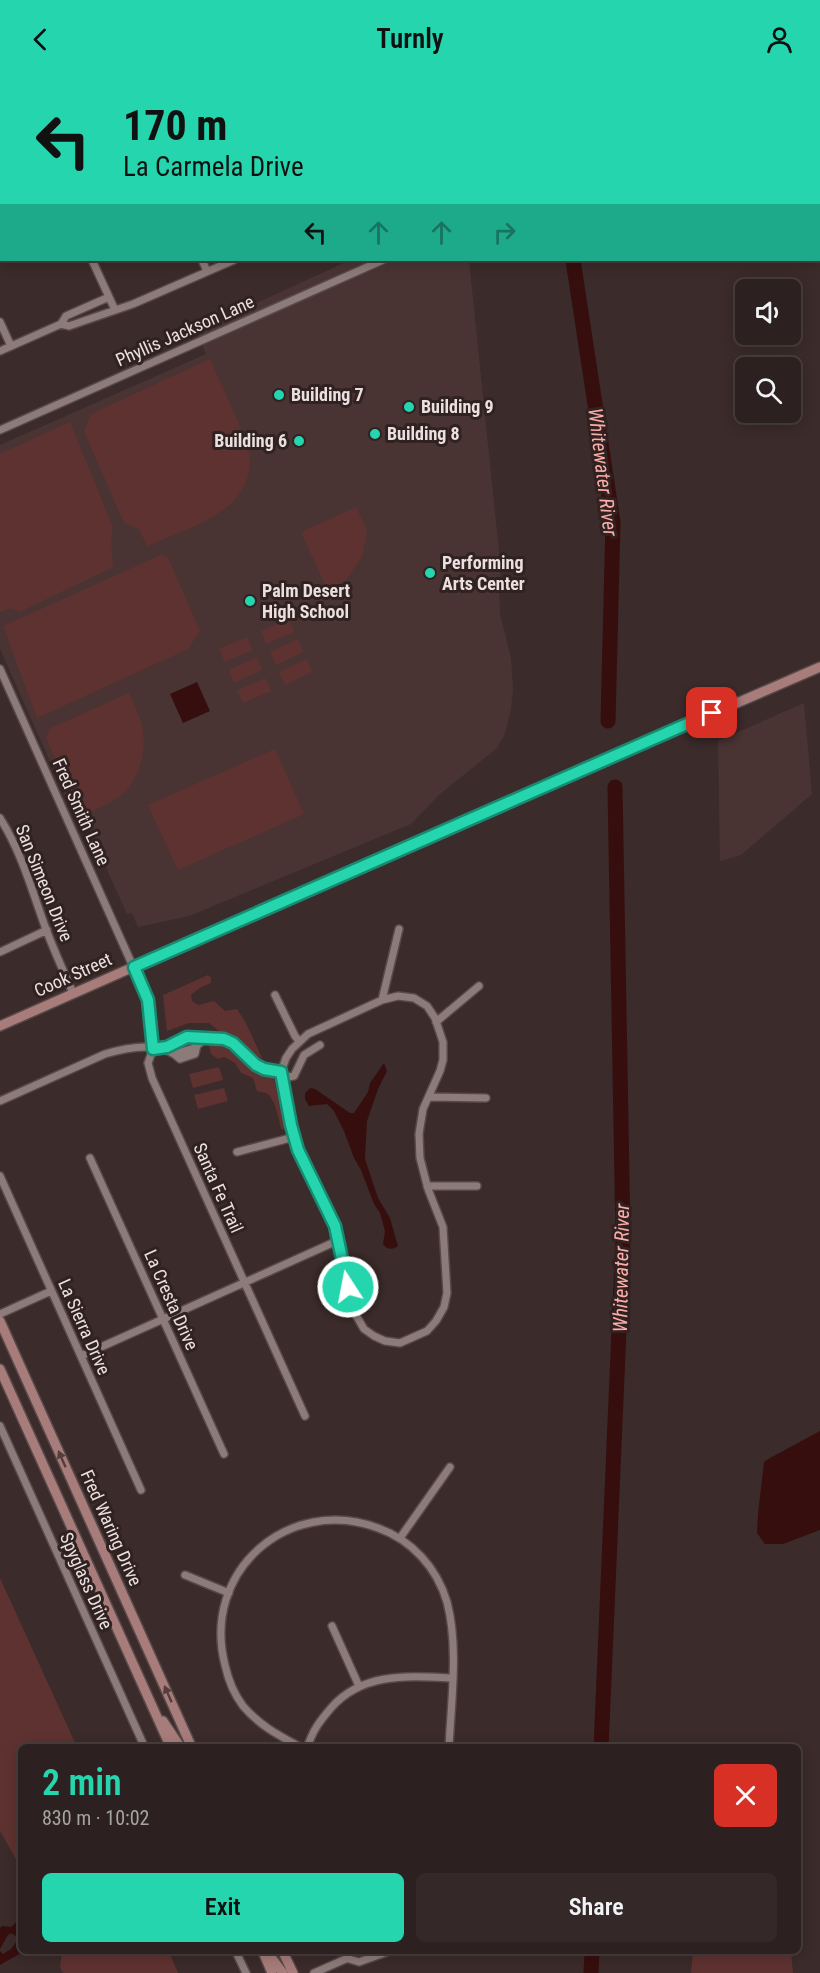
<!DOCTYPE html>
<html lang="en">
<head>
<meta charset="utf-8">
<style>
	:root { --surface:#2c2020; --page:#342829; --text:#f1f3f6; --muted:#a6a3a5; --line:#483e3e; --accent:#24d5ae }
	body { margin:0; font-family:"Roboto Condensed",sans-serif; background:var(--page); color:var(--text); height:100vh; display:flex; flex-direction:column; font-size:22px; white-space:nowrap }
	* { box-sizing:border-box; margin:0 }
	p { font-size:20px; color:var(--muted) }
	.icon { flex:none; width:33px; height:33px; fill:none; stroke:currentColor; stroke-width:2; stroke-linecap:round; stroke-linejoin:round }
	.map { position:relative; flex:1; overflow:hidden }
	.panel { position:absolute; left:18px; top:1666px; width:783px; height:210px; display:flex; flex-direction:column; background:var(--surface); border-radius:9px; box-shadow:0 3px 15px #0003,0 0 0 2px var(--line) }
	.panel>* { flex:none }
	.top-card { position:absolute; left:0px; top:0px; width:820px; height:183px; box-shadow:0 3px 15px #0003,0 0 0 2px var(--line); background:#24d5ae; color:#111; overflow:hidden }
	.buttons { position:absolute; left:735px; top:201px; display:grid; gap:12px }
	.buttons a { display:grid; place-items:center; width:66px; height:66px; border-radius:9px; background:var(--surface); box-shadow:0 3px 15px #0003,0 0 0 2px var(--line); font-size:30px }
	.pin { position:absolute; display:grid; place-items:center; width:51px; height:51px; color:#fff; margin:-26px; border-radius:12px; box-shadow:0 3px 9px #0006 }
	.me { position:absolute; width:66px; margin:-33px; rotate:349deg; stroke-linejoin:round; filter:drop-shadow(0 0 4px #0008) }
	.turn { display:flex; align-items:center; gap:21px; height:126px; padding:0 24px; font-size:27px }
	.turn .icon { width:78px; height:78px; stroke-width:2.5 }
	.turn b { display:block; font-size:42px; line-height:51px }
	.lanes { display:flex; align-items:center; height:57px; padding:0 24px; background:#0003; justify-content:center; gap:30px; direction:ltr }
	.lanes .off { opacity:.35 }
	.round { display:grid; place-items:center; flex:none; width:63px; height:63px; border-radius:9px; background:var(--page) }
	.overview { display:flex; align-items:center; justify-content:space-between; height:102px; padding:0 24px }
	h1 { font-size:36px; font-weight:600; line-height:45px; color:var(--accent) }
	.action { display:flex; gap:12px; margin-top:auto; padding:12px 24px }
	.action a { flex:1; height:69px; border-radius:9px; background:var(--accent); color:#111; font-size:24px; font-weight:600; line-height:69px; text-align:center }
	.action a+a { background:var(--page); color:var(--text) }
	header { display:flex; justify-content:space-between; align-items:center; height:78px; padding:0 24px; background:var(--accent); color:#111; font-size:27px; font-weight:600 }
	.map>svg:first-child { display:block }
	.built { fill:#4a3433 }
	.green { fill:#5e3231 }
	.water { fill:#360e0e }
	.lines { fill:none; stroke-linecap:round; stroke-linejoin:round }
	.river { stroke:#360e0e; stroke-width:15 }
	.minor-casing { stroke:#564948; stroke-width:10 }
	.secondary-casing { stroke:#564948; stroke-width:12 }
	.minor { stroke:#8d7b7a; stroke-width:7 }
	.secondary { stroke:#a77c7a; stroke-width:9 }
	.oneway { fill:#543d3c }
	.route-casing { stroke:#178a71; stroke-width:15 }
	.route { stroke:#24d5ae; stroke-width:10 }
	.poi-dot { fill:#24d5ae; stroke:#302221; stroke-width:2 }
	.labels { text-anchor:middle; stroke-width:6; stroke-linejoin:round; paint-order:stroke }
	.street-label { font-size:18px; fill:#ebe0df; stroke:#302221 }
	.poi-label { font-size:18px; font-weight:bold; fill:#ebe0df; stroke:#302221; text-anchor:start }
	.water-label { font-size:20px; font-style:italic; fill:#fdada9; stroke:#302221 }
</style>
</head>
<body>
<header><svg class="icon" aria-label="back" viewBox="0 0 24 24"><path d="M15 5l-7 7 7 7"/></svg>Turnly<svg class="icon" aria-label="person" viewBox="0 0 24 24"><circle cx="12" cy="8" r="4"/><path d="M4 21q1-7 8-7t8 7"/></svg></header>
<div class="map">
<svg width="820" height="1895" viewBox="0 0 820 1895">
	<rect width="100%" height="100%" fill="#3b2b2a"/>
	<path class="built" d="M350,182h119l32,311 -2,16 1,27 11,44 2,32 -2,19 -6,25 -8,14 -58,47 -28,29 -222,92 -51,11 -6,-14 -5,1 -42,-93 -11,-6 -74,-166v-204l206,-91 -10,-23z
		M804,625l8,91 -71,61 -21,6 -2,-120z"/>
	<path class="green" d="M210,281l36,81c20,68 -51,85 -99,106l-8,-17 -15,-6 -40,-92 7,-17z
		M70,344l43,106 -2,11 2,28 -93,45 -9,-4 -11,4v-158z
		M356,429l11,23 -5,27 -17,24 -18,8 -26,-57z
		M161,477l7,3 32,73 -12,18 -151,69 -34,-92z
		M289,541l5,13 -28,12 -5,-13z
		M247,559l6,13 -28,12 -6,-13z
		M298,561l5,13 -27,13 -6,-13z
		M257,579l5,13 -28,13 -5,-13z
		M307,581l5,13 -27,13 -6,-13z
		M265,600l6,13 -28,12 -6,-13z
		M129,615c5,12 13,26 14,40 3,22 -6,51 -24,64 -12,8 -25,13 -38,19l-35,-78 3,-9z
		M275,671l29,65 -126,56 -30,-65z
		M208,897l3,3v5l-11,5 -9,7 1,6 6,4 16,-4 11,10 12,-2 9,14 17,37 -22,-18 -10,-7 -11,-3 -11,-9h-20l-22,8 -4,-36z
		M214,964l17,7 27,22 16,8 12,51 -5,-1c-2,-9 -6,-32 -15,-36 -3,-1 -6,-1 -9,-2l-4,-13 -12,-5 -6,-10 -11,-6 -6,2 -7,-5 -3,-11z
		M219,989l4,13 -30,8 -4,-14z
		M224,1010l4,13 -30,8 -4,-14z
		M0,1500l77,169 -56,1v120l-21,-37z
		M62,1874h107l9,21h-115l-3,-6z
		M693,1874h98l2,21h-102z"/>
	<path class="water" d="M197,604l13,29 -27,12 -13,-29z
		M384,985l3,8 -9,18 -11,32 -2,38 13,39 12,20 8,28c-5,4 -11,4 -15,-2l2,-13 -5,-18 -6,-9 -13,-34 -7,-12 -10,-27 -10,-20 -7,-7 -18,2 -4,-7v-6l5,-5 5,1 35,24h4l14,-21 2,-9z
		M820,1353v99l-37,14h-18l-8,-11 1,-19 6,-52 6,-4z
		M21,1840v34h28l-3,1h-25l-21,12v-14l3,3 8,-5 6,-8 -1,-5 -5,-3 -3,2 -8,14v-21l2,-2 9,1z"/>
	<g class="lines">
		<path class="river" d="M545,0v2
			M573,182l40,262 -5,199
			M601,1670l22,-511 -8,-450
			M591,1895l1,-21"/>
		<defs>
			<path id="minor" d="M11,0v2
				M366,0l1,2
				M0,22h2
				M92,182l23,50
				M202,182l5,11
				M0,244l11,24
				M61,246l8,2 64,-22 101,-44
				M0,273l61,-27 5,-8 43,-19
				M0,352l383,-170
				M0,591l148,331 5,49 -5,14 4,15 153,338
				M0,740c22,35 32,73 46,111 8,22 18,43 27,64
				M0,874l47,-22
				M275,917l20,41 4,5
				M398,918l16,2 13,8 8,12 8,24v18l-3,11 -17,38 -4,25 1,24 8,31 15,38 4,66 -3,14 -8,14 -9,10 -27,12 -15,-2 -11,-5 -10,-7 -7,-12 -12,-43 -5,-32 -5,-16 -37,-76 -7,-25 -10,-53 5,-14 6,-9 16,-15 74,-34z
				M382,922l17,-71
				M436,944l43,-36
				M162,969l25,-10 37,2 9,4 23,22 7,4 18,3
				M174,976l6,5 15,-5 2,-9
				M282,1000l12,-2 10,-21 16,-10
				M429,1019l57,1
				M0,1023l105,-47c20,-6 50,-12 69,0l20,-6 12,-10
				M237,1074l57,-15
				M90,1080l134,296
				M0,1098l141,314
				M427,1108h50
				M0,1236l51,-23
				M81,1278l258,-116
				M0,1348l145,322
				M400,1460l50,-71
				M185,1497l44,18
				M332,1548l27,60
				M302,1670c-22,-12 -42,-22 -59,-42 -9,-12 -15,-27 -18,-41 -24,-94 63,-170 153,-137 34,12 59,40 69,74 12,45 4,100 2,146
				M307,1670c6,-18 12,-26 24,-40 31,-36 77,-32 121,-30
				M236,1874l10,21
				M346,1874l3,7 10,3 28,-10
				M314,1895l34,-15"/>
			<path id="secondary" d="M0,948l407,-180 413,-179
				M0,1243l192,427
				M0,1291l171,379
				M163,1643l18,27
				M263,1874l9,21
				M267,1874l16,21
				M283,1874l10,21"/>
		</defs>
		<use href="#minor" class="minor-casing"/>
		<use href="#secondary" class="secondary-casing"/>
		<use href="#minor" class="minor"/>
		<use href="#secondary" class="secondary"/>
	</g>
	<defs><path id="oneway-solid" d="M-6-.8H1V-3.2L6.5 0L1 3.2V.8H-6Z" transform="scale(1.5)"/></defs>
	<g class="oneway">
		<use href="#oneway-solid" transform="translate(62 1381) rotate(-114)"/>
		<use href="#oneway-solid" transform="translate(168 1616) rotate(-114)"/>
	</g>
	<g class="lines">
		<defs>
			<path id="route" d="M348,1209l-13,-61 -37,-76 -7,-25 -10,-53 -17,-3 -8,-4 -23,-22 -9,-4 -37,-2 -20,10 -14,2 -5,-49 -14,-33 578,-254"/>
		</defs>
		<use href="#route" class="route-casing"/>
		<use href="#route" class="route"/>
	</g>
	<g class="poi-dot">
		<circle cx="279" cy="317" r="6"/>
		<circle cx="409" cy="329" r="6"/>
		<circle cx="375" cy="356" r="6"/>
		<circle cx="299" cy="363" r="6"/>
		<circle cx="430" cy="495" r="6"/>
		<circle cx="250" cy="523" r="6"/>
	</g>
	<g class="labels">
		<g class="street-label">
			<text transform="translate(185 253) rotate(-24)" y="6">Phyllis Jackson Lane</text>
			<text transform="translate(81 734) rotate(66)" y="6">Fred Smith Lane</text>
			<text transform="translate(44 805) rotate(68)" y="6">San Simeon Drive</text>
			<text transform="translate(73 897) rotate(-24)" y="6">Cook Street</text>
			<text transform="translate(218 1110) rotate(66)" y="6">Santa Fe Trail</text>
			<text transform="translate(171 1222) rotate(66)" y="6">La Cresta Drive</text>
			<text transform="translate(84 1249) rotate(66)" y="6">La Sierra Drive</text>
			<text transform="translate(111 1450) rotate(66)" y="6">Fred Waring Drive</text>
			<text transform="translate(86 1503) rotate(66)" y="6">Spyglass Drive</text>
		</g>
		<g class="poi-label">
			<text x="291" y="323">Building 7</text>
			<text x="421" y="335">Building 9</text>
			<text x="387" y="362">Building 8</text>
			<text x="287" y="369" text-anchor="end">Building 6</text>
			<text x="442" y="491">Performing<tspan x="442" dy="21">Arts Center</tspan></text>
			<text x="262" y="519">Palm Desert<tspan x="262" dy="21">High School</tspan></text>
		</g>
		<g class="water-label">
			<text transform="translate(603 394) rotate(83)" y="7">Whitewater River</text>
			<text transform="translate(621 1190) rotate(-89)" y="7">Whitewater River</text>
		</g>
	</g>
</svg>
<div class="buttons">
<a><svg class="icon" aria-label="sound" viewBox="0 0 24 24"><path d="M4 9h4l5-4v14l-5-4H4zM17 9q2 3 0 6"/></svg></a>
<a><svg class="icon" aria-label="search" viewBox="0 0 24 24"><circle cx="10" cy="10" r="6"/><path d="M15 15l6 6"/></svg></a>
</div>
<div class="pin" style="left:712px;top:635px;background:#d93025"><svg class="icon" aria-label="arrive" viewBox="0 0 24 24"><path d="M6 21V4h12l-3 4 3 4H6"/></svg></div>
<svg class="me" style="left:348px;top:1209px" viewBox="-20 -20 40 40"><circle r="17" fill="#24d5ae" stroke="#fff" stroke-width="3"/><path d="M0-11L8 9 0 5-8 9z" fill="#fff"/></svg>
<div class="top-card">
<div class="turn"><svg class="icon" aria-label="left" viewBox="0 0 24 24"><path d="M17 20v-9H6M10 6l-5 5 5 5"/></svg><div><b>170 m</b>La Carmela Drive</div></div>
<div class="lanes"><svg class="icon" aria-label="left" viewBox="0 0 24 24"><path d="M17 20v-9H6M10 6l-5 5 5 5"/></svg><svg class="icon off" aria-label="ahead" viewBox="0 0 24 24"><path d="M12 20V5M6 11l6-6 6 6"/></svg><svg class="icon off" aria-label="ahead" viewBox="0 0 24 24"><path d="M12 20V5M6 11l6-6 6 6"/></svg><svg class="icon off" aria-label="right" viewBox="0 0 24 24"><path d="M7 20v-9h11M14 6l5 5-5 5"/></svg></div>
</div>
<section class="panel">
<div class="overview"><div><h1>2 min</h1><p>830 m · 10:02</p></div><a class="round" style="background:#d93025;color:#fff"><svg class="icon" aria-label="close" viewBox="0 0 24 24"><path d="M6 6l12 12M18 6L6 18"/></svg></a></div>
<div class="action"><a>Exit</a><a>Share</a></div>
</section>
</div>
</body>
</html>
